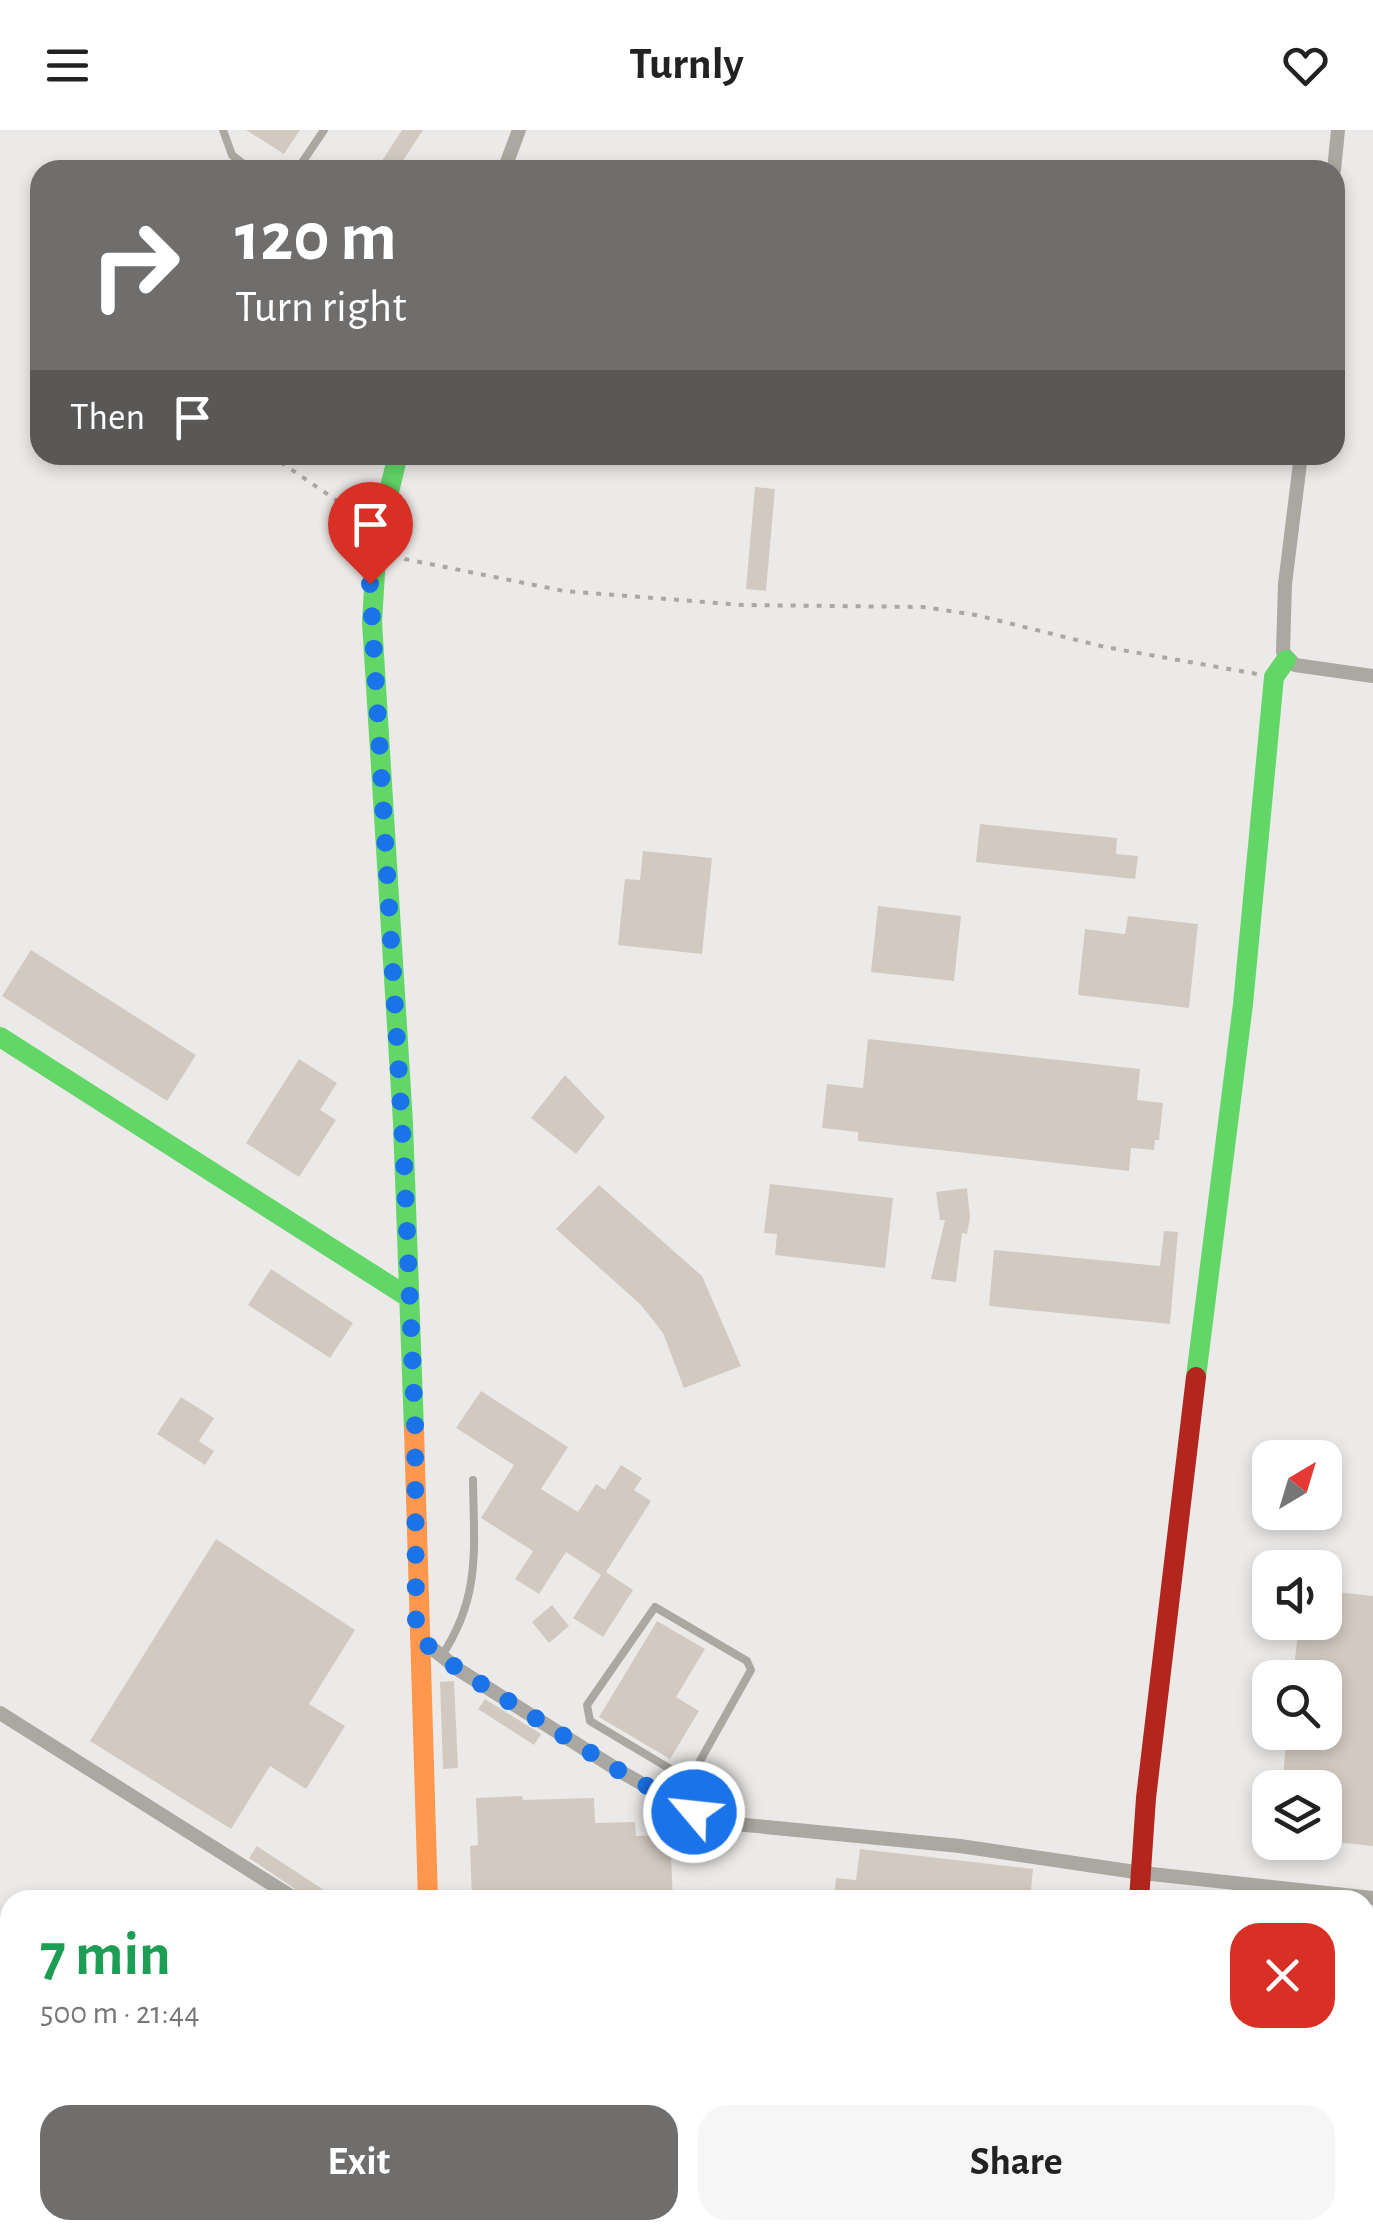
<!DOCTYPE html>
<html lang="en">
<head>
<meta charset="utf-8">
<style>
	:root { --surface:#fff; --page:#f6f6f6; --text:#222; --muted:#767676; --accent:#706e6d }
	body { margin:0; font-family:"Alegreya Sans",sans-serif; background:var(--page); color:var(--text); height:100vh; display:flex; flex-direction:column; font-size:38px; white-space:nowrap }
	* { box-sizing:border-box; margin:0 }
	p { font-size:32px; color:var(--muted) }
	.icon { flex:none; width:55px; height:55px; fill:none; stroke:currentColor; stroke-width:2; stroke-linecap:round; stroke-linejoin:round }
	.map { position:relative; flex:1; overflow:hidden }
	.sheet { position:absolute; left:0px; top:1760px; width:1375px; height:350px; display:flex; flex-direction:column; background:var(--surface); border-radius:30px 30px 0 0; box-shadow:0 5px 15px #0003 }
	.sheet>* { flex:none }
	.banner { position:absolute; left:30px; top:30px; width:1315px; height:305px; border-radius:30px; box-shadow:0 5px 15px #0003; background:#706e6d; color:#fff; overflow:hidden }
	.needle { width:65px; rotate:38deg }
	.buttons { position:absolute; left:1252px; top:1310px; display:grid; gap:20px }
	.buttons a { display:grid; place-items:center; width:90px; height:90px; border-radius:20px; background:var(--surface); box-shadow:0 5px 15px #0003; font-size:50px }
	.pin { position:absolute; display:grid; place-items:center; width:85px; height:85px; color:#fff; margin:-102px -42px; border-radius:50% 50% 50% 0; rotate:-45deg; box-shadow:0 0 10px #0007 }
	.pin .icon { rotate:45deg }
	.me { position:absolute; width:110px; margin:-55px; rotate:298deg; stroke-linejoin:round; filter:drop-shadow(0 0 8px #0008) }
	.turn { display:flex; align-items:center; gap:35px; height:210px; padding:0 40px; font-size:45px }
	.turn .icon { width:130px; height:130px; stroke-width:2.5 }
	.turn b { display:block; font-size:70px; line-height:85px }
	.then { display:flex; align-items:center; height:95px; padding:0 40px; background:#0003; gap:20px; font-size:38px }
	.round { display:grid; place-items:center; flex:none; width:105px; height:105px; border-radius:30px; background:var(--page) }
	.headline { display:flex; align-items:center; justify-content:space-between; height:170px; padding:0 40px }
	h1 { font-size:60px; font-weight:600; line-height:75px; color:#1e9e55 }
	.primary-button { display:flex; gap:20px; margin-top:auto; padding:20px 40px }
	.primary-button a { flex:1; height:115px; border-radius:30px; background:var(--accent); color:#fff; font-size:40px; font-weight:600; line-height:115px; text-align:center }
	.primary-button a+a { background:var(--page); color:var(--text) }
	header { display:flex; justify-content:space-between; align-items:center; height:130px; padding:0 40px; background:var(--surface); font-size:45px; font-weight:600 }
	.map>svg:first-child { display:block }
	.building { fill:#d2cac0 }
	.lines { fill:none; stroke-linecap:round; stroke-linejoin:round }
	.path { stroke:#aaa8a2; stroke-width:4; stroke-dasharray:5 8; stroke-linecap:butt }
	.lane { stroke:#aaa8a1; stroke-width:8 }
	.street { stroke:#aaa8a1; stroke-width:14 }
	.fast { stroke:#63d668; stroke-width:20 }
	.slow { stroke:#ff974d; stroke-width:20 }
	.jam { stroke:#b3261e; stroke-width:20 }
	.route { stroke:#1a73e8; stroke-width:18; stroke-dasharray:0 32.4 }
</style>
</head>
<body>
<header><svg class="icon" aria-label="menu" viewBox="0 0 24 24"><path d="M4 6h16M4 12h16M4 18h16"/></svg>Turnly<svg class="icon" aria-label="heart" viewBox="0 0 24 24"><path d="M12 20l-8-8c-3-5 5-10 8-4 3-6 11-1 8 4z"/></svg></header>
<div class="map">
<svg width="1373" height="2110" viewBox="0 0 1373 2110">
	<rect width="100%" height="100%" fill="#eceae8"/>
	<path class="building" d="M246,0h54l-16,24z
		M402,0h21l-26,40h-21z
		M755,357l20,2 -9,102 -20,-2z
		M980,694l137,14 -1,16 22,2 -3,23 -159,-17z
		M643,721l69,7 -10,96 -84,-9 7,-66 15,1z
		M878,776l83,10 -7,65 -83,-9z
		M1128,786l70,8 -9,84 -111,-13 7,-66 40,5z
		M31,820l165,105 -29,46 -165,-105z
		M868,909l272,30 -3,31 26,3 -4,37h-4l-1,10 -23,-2 -2,23 -271,-30v-9l-36,-4 5,-44 36,4z
		M299,929l38,24 -17,27 16,10 -37,57 -53,-34z
		M565,945l40,42 -29,37 -45,-36z
		M770,1054l123,14 -8,70 -110,-13 2,-21 -13,-1z
		M599,1055l103,91 39,90 -57,22 -21,-55 -22,-28 -85,-76z
		M967,1058l3,29 -3,17 -5,-1 -6,49 -25,-3 14,-59h-5l-4,-28z
		M1164,1101l14,1 -8,92 -181,-18 5,-56 166,16z
		M271,1139l82,54 -23,35 -82,-53z
		M481,1261l87,56 -27,42 37,23 18,-28 9,6 16,-25 21,13 -8,12 17,11 -45,71 27,18 -30,47 -30,-19 28,-43 -35,-23 -27,42 -24,-15 18,-28 -52,-33 33,-53 -58,-37z
		M181,1267l33,21 -15,23 15,10 -9,14 -48,-31z
		M216,1409l139,91 -46,74 36,22 -39,63 -36,-23 -39,63 -141,-88z
		M1325,1461l48,5v250l-48,-5v-53h-43l5,-56h38v-54h-32l6,-56h26z
		M552,1475l17,21 -20,17 -17,-21z
		M657,1491l48,28 -29,48 23,14 -29,48 -71,-42z
		M454,1551l4,87 -15,1 -3,-87z
		M485,1569l56,35 -7,11 -56,-36z
		M522,1666l1,4 71,-2 1,25 40,-1 1,14 34,-1 3,65h-201l-2,-54 8,-1 -2,-47z
		M257,1716l82,54 -32,-3 -58,-39z
		M860,1719l173,20 -3,31h-196l2,-22 20,2z"/>
	<g class="lines">
		<path class="path" d="M270,325l91,62
			M394,421l11,8 159,32 179,14 180,2 53,8 129,32 152,27"/>
		<path class="lane" d="M223,0l9,25 19,15
			M297,40l27,-40
			M441,1527c40,-60 33,-107 32,-177
			M692,1652l-102,-61 -3,-16 68,-98 92,54 4,9 -55,98 -4,14 2,29"/>
		<path class="street" d="M504,40l15,-40
			M1334,40l4,-40
			M1301,325l-16,129 -2,68 12,13 78,11
			M417,1506l42,34 159,100 66,38 51,16 225,22 182,27 231,25
			M0,1583l297,187
			M438,2100v10
			M1100,2110l1,-10"/>
		<path class="fast" d="M398,325l-21,85 -5,82 31,501 11,307
			M0,907l408,260
			M1196,1247l47,-373 31,-327 12,-17"/>
		<path class="slow" d="M414,1300l14,470"/>
		<path class="jam" d="M1139,1770l7,-102 50,-421"/>
	</g>
	<g class="lines">
		<path class="route" d="M370,454l34,576 11,262 1,214 43,34 159,100 76,42"/>
	</g>
</svg>
<div class="buttons">
<a><svg class="needle" viewBox="-14 -14 28 28"><path d="M0-13l5 13h-10z" fill="#e53935"/><path d="M0 13l5-13h-10z" fill="#767676"/></svg></a>
<a><svg class="icon" aria-label="sound" viewBox="0 0 24 24"><path d="M4 9h4l5-4v14l-5-4H4zM17 9q2 3 0 6"/></svg></a>
<a><svg class="icon" aria-label="search" viewBox="0 0 24 24"><circle cx="10" cy="10" r="6"/><path d="M15 15l6 6"/></svg></a>
<a><svg class="icon" aria-label="layers" viewBox="0 0 24 24"><path d="M12 4l9 5-9 5-9-5zM3 14l9 5 9-5"/></svg></a>
</div>
<div class="pin" style="left:370px;top:454px;background:#d93025"><svg class="icon" aria-label="arrive" viewBox="0 0 24 24"><path d="M6 21V4h12l-3 4 3 4H6"/></svg></div>
<svg class="me" style="left:694px;top:1682px" viewBox="-20 -20 40 40"><circle r="17" fill="#1a73e8" stroke="#fff" stroke-width="3"/><path d="M0-11L8 9 0 5-8 9z" fill="#fff"/></svg>
<div class="banner">
<div class="turn"><svg class="icon" aria-label="right" viewBox="0 0 24 24"><path d="M7 20v-9h11M14 6l5 5-5 5"/></svg><div><b>120 m</b>Turn right</div></div>
<div class="then">Then<svg class="icon" aria-label="arrive" viewBox="0 0 24 24"><path d="M6 21V4h12l-3 4 3 4H6"/></svg></div>
</div>
<section class="sheet">
<div class="headline"><div><h1>7 min</h1><p>500 m · 21:44</p></div><a class="round" style="background:#d93025;color:#fff"><svg class="icon" aria-label="close" viewBox="0 0 24 24"><path d="M6 6l12 12M18 6L6 18"/></svg></a></div>
<div class="primary-button"><a>Exit</a><a>Share</a></div>
</section>
</div>
</body>
</html>
